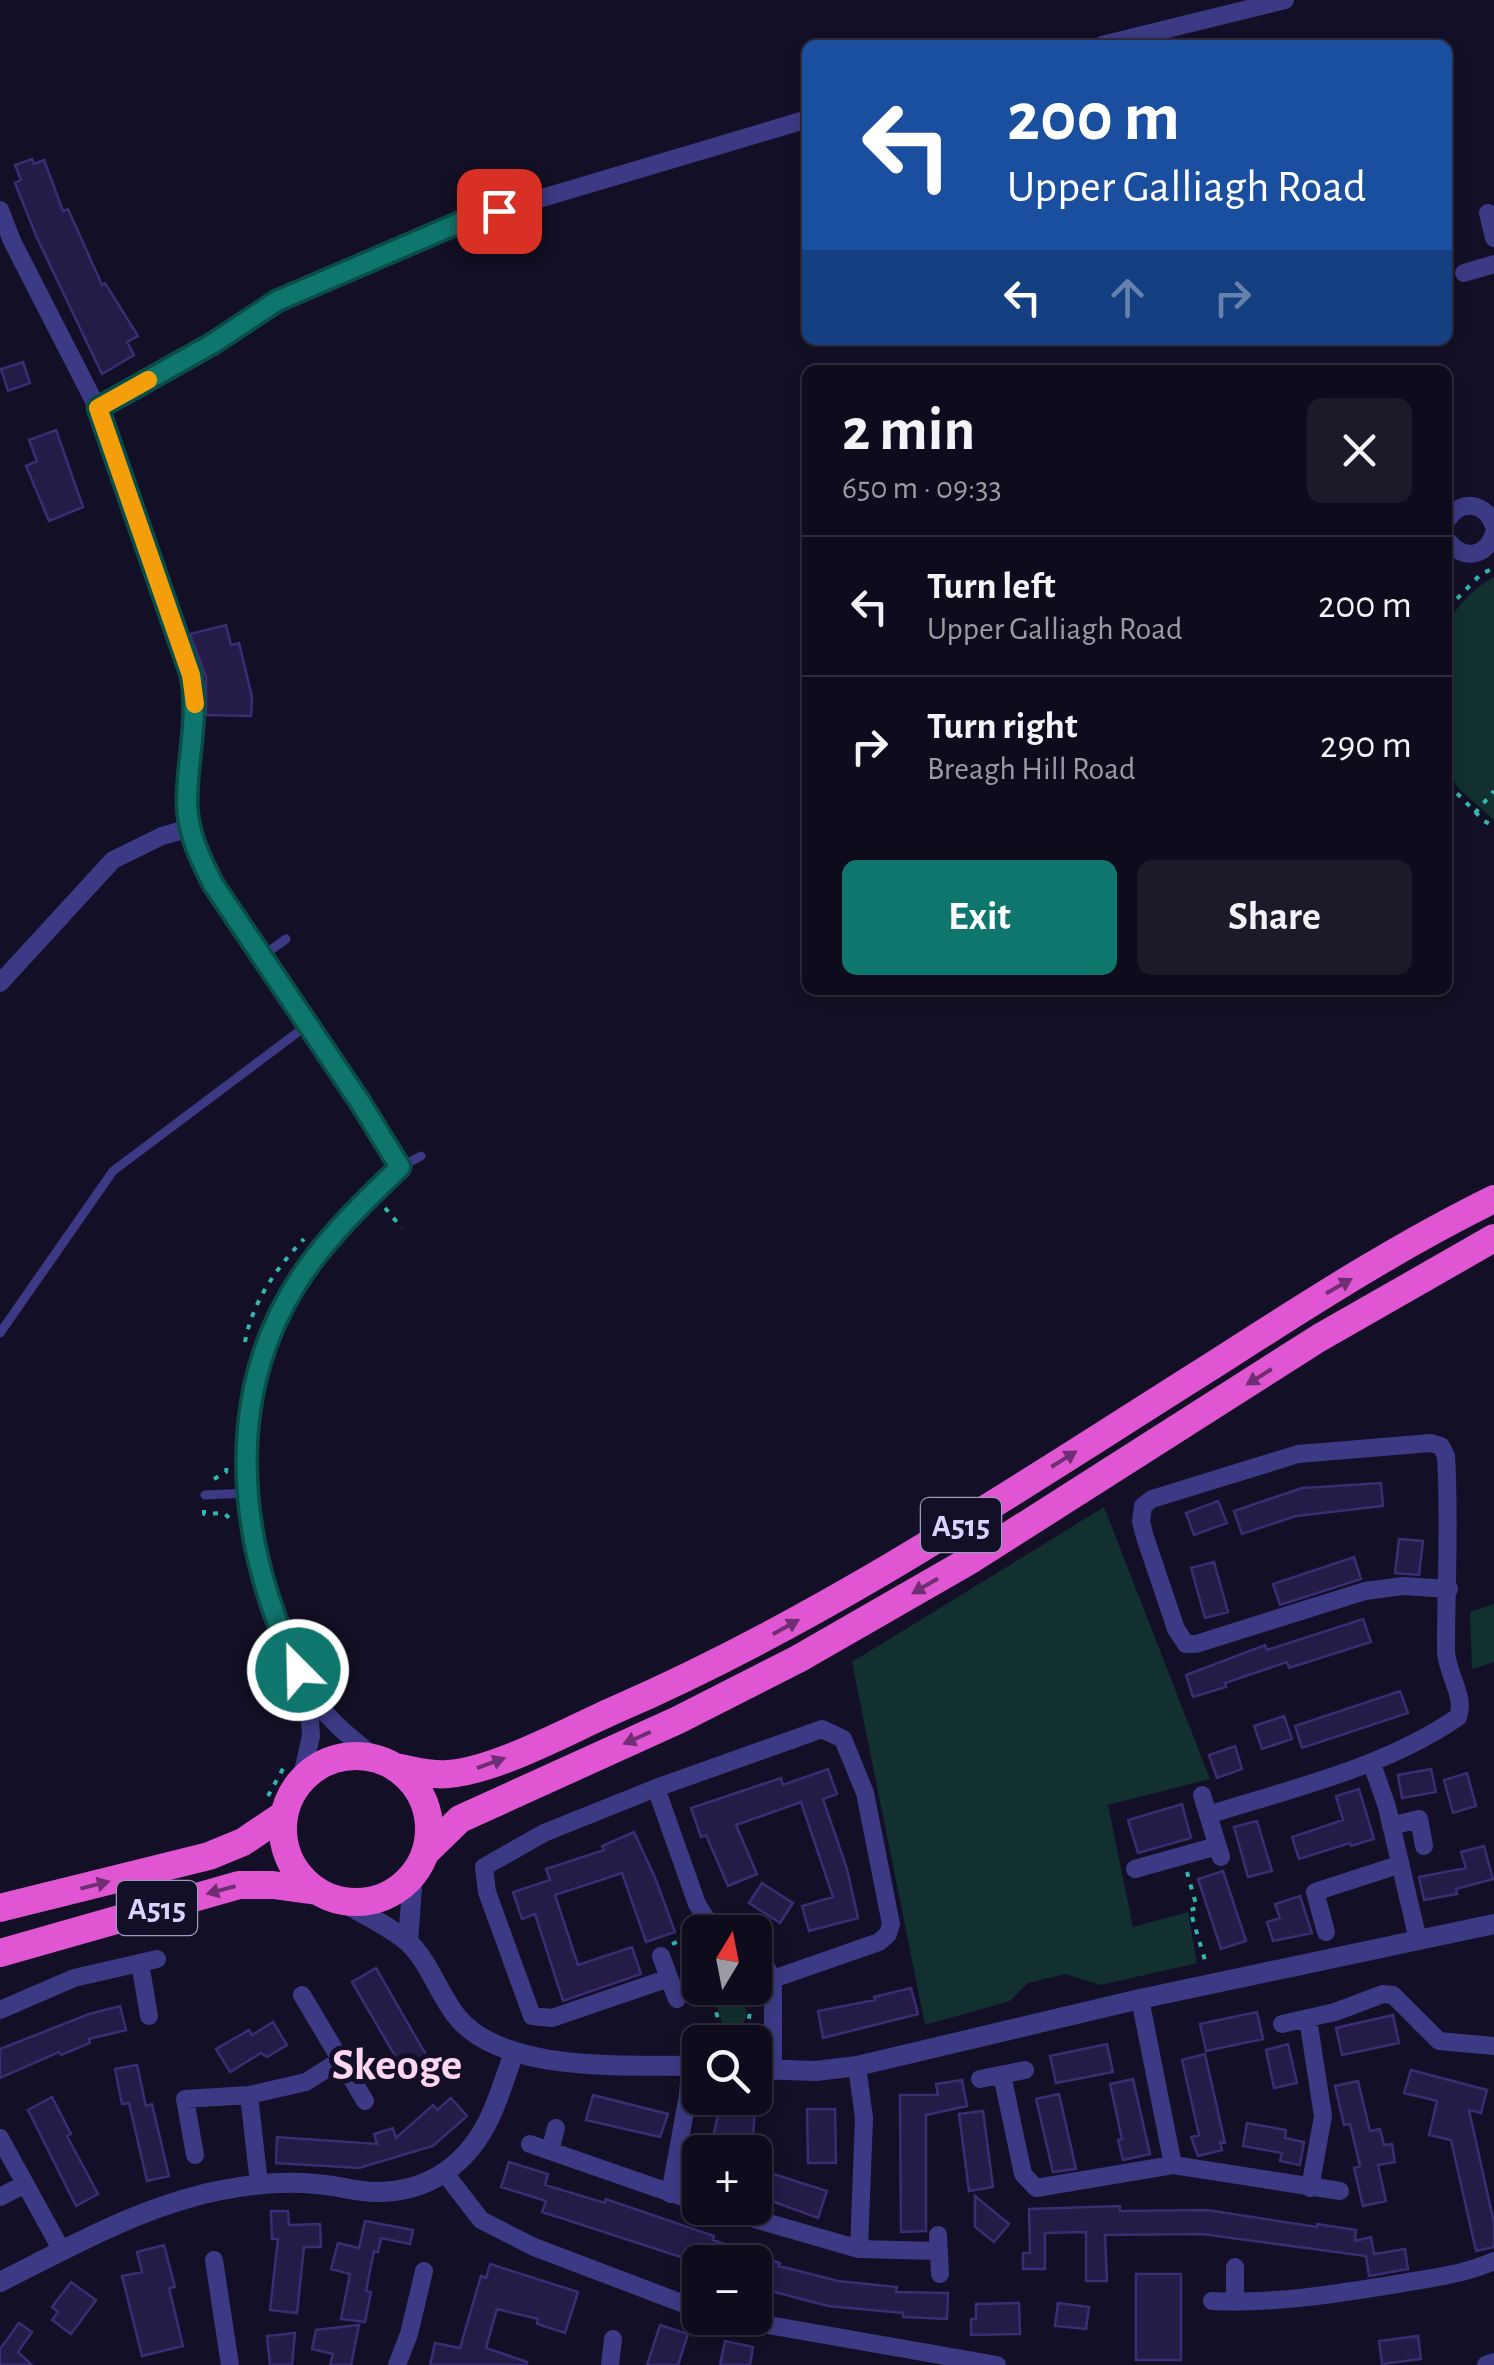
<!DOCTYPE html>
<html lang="en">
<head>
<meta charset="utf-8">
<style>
	:root { --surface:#0e0b1c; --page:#1c1929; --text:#f1f3f6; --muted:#9b9ba3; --line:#2e2b3b; --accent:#0f766e }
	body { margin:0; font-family:"Alegreya Sans",sans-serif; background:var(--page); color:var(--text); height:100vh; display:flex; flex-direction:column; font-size:38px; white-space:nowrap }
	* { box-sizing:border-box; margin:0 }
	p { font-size:32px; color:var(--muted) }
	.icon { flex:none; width:55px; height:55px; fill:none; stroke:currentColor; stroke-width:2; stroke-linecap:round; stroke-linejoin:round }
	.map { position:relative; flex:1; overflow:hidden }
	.drawer { position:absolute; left:802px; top:365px; width:650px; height:630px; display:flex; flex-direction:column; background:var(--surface); border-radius:15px; box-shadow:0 5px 15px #0003,0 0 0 2px var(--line) }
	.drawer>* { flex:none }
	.guide { position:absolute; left:802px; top:40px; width:650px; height:305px; border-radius:15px; box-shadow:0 5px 15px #0003,0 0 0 2px var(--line); background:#1a4fa0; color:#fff; overflow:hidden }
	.needle { width:65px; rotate:10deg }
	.controls { position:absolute; left:682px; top:1915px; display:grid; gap:20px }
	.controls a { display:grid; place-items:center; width:90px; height:90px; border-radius:15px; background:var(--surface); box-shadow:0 5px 15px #0003,0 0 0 2px var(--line); font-size:50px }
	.pin { position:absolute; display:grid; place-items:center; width:85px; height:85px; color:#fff; margin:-42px; border-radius:20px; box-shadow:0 5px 15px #0006 }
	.me { position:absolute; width:110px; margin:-55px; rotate:337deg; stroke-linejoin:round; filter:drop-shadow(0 0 8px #0008) }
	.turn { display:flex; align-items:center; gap:35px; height:210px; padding:0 40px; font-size:45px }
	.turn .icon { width:130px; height:130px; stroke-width:2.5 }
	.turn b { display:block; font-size:70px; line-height:85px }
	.lanes { display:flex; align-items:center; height:95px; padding:0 40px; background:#0003; justify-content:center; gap:50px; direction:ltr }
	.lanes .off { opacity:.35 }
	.round { display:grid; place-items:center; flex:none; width:105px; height:105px; border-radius:15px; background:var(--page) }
	.head { display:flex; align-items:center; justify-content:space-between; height:170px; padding:0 40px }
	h1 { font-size:60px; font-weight:700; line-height:75px }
	.button { display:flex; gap:20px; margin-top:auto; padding:20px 40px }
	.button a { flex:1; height:115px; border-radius:15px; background:var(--accent); color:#fff; font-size:40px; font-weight:700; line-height:115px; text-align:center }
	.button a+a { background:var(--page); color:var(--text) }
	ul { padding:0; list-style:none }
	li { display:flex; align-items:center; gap:30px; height:140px; padding:0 40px; border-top:2px solid var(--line) }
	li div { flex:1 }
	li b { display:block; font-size:38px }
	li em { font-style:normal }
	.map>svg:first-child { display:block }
	.green { fill:#12302f }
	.building { fill:#241b47; stroke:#3b2d73; stroke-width:2.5 }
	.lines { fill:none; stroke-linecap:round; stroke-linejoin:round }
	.path { stroke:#2fb8b0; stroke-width:4; stroke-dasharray:5 8; stroke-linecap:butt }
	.service { stroke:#3d3a85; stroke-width:9 }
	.minor { stroke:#3d3a85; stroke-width:18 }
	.tertiary { stroke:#3d3a85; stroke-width:20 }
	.trunk { stroke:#e055d1; stroke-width:28 }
	.oneway { fill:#6f2e73 }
	.route-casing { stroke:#0a4d48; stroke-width:25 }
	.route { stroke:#0f766e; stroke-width:18 }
	.slow { stroke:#f59e0b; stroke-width:18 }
	.labels { text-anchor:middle; stroke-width:10; stroke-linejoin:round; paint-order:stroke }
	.shield { fill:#130f26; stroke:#9e99be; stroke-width:2.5 }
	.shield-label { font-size:32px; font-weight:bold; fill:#d9d4ff }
	.district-label { font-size:45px; font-weight:bold; fill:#ffd6f0; stroke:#130f26 }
</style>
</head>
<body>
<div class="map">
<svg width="1494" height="2365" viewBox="0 0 1494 2365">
	<rect width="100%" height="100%" fill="#130f26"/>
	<path class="green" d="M1494,577v243l-36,-32 -10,-19v-145c8,-18 28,-38 46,-47z
		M1104,1507l106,272 -102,26 25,122 55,-15 9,51 -96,22 -36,-11 -37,9 -18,18 -85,24 -73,-363z
		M1494,1604v58l-22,7 -2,-57z
		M710,1988h30c6,17 14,37 -9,41l-9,-7z"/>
	<path class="building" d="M32,159l2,5 10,-4 19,51 5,-2 34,76 3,-2 33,53 -11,6 7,13 -32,19 -65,-136 -22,-55 6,-3 -6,-15z
		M23,362l7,21 -22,8 -7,-22z
		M56,430l27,77 -34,14 -23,-55 11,-5 -8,-21z
		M226,625l5,20 8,-2 13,54 -1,19 -45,-1v-38l-16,-43z
		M1381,1483l2,23 -87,10 -54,18 -8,-23 68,-23z
		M1218,1501l9,22 -33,12 -8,-22z
		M1399,1539l24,2 -4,34 -24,-2z
		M1354,1557l7,22 -81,26 -7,-21z
		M1214,1562l14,50 -23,6 -14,-50z
		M1363,1619l8,23 -82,26 -2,-6 -62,21 1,4 -33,10 -7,-22 79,-30 2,5z
		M1400,1691l8,22 -106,35 -7,-22z
		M1284,1716l8,23 -30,10 -8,-23z
		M1235,1746l7,23 -25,9 -8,-23z
		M828,1769l9,25 -14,5 24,70 11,49 -49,13 -7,-25 31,-9 -32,-95 -65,23 21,49 -29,12 -22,-51 -5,2 -10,-29 90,-30 2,7z
		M1431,1769l5,23 -34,6 -4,-23z
		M1467,1773l9,33 -23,7 -9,-33z
		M1359,1789l15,50 -23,7 -1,-3 -51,16 -7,-22 51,-17 -7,-24z
		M1182,1804l9,34 -53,15 -10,-33z
		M1257,1821l15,50 -24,6 -14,-50z
		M634,1832l22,48 19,52 -29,10 -24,-69 -67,22 23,70 54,-18 9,27 -78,27 -28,-87 -13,5 -9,-27 37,-12 -4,-11 58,-19 -2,-4z
		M1484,1846l9,33 -37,10 1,5 -33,6 -5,-23 47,-9 -5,-16z
		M1223,1871l23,70 -25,8 -23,-70z
		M762,1883l31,20 -13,20 -31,-20z
		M1300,1896l12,37 -39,8 -6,-19 13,-4 -5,-14z
		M376,1968l57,99 -24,13 -57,-98z
		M911,1988l7,26 -95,24 -5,-27 57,-11 -1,-3z
		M120,2006l6,24 -37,9 1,4 -29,12 -2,-3 -59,26v-29l89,-35z
		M1257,2012l6,27 -57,12 -6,-27z
		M1393,2015l6,28 -57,12 -6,-27z
		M273,2022l14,23 -20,12 -6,-4 -31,19 -14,-23 33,-19 3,5z
		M1107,2044l6,28 -57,11 -6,-27z
		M1288,2044l9,39 -23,5 -8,-38z
		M1205,2054l20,89 -5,-1 2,8 -24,6 -7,-19 8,-2 -17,-75z
		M137,2065l9,41 6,-2 17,72 -22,5 -18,-78 -7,1 -7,-35z
		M1411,2070l76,20 -6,23 -12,-3 25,113v24l-18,4 -25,-111 -22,-5 8,-34 -33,-8z
		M1133,2079l17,75 -27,6 -5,-20 4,-1 -12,-55z
		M962,2080l5,26 -41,9v116l-25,1 -1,-137h38l-2,-11z
		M1358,2081l12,50 10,-2 4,16 8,-1 3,18 -17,3 8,36 -23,5 -9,-38 6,-2 -10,-42 -6,1 -9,-39z
		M1059,2094l17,75 -23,3 -17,-73z
		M593,2095l75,19 -8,23 -74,-17z
		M52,2097l19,37 -4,2 31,58 -22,12 -48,-96z
		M451,2098l16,18 -34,30 -74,22 -83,-5 1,-26 100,7 -3,-10 19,-6 3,10 37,-33 4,5z
		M721,2102l34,3 -2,35 -40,-3z
		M807,2109h28l1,54h-28z
		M983,2111l10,76 -24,4 -10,-77z
		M1247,2123l39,7 -1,8 19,4 -4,23 -20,-4 2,-8 -39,-7z
		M509,2162l39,12 -3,11 60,18 1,-4 108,37 -1,4 67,23 -1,3 59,15 59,6 -1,5 52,1 -1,26 -44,-2v-4l-75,-7 -53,-14 -20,-6v-24h-59l-154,-50 4,-11 -45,-14z
		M755,2168l72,23 -9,27 -63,-23z
		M975,2196l34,28 -15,18 -19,-15z
		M1120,2206v5l87,-1 110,17v-3l39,6 -1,11 16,-4 3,17 31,-5 3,20 -39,7 -3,-20 -164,-22 -97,1 2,46h-21v-49l-41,1v36h-22v-16h7l-1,-44z
		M271,2211h17l1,14 31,-1 1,23h-17l-7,66 -27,-3 8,-71h-6z
		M365,2221l48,9 -3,14 -29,-6 -3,14 -4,-1 -8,40 5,1 -6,30 -24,-3 9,-45 -19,-5 7,-26 21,5z
		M164,2245l11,42 -6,1 14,58 -41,10 -20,-80 20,-4 -5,-20z
		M490,2264l88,28 -13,41 -28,-9 1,-5 -41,-10 -11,39 41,14v3h-97l5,-22 25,5 21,-72 5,2z
		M1136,2274h45v86h-45z
		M71,2282l25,18 -25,34 -19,-14 6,-8 -6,-5z
		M1019,2303l1,31 -49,1v-16h5v-15z
		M1058,2303l31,4 -3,22 -31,-3z
		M19,2323l13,9 -14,20 14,13h-32v-16z
		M359,2325l-8,40h-21l3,-11 -21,-5 4,-19z
		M660,2325l28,9 -10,31h-31z
		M295,2333l-3,32h-22l-3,-29z
		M1418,2336l3,23 -39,5 -3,-23z
		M725,2341l28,6 -3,18h-30z"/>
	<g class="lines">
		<path class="path" d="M1448,608l33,-34 13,-6
			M1448,784l36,37 10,5
			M1475,813l19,-22
			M385,1208l17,20
			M245,1342c7,-39 31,-74 59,-103
			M214,1479l12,-7 1,-7
			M204,1510v4l20,-1 8,8
			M268,1796l17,-31
			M1187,1872l10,36 -7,2 17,57
			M690,1937l10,29
			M672,1944l24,-9
			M707,1988l14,38 10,7 11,-2c12,-13 8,-29 1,-43"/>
		<path class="service" d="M261,957l25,-18
			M400,1167l21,-11
			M0,1333l113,-162 193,-145
			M205,1495l41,-2"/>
		<path class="minor" d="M1102,45l183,-45
			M0,210l12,31 86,168 93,266c9,51 -9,100 -1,151 3,21 14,39 23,58l187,283c-54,52 -112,108 -136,182 -30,93 -20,179 13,269 8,24 17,48 30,70 17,29 44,50 69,70
			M1488,213l6,25
			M1464,273l30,-9
			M98,409l113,-65 66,-43 184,-79 347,-103
			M1448,519c14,-21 38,-16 46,7
			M1448,541c15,20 39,16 46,-8
			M0,983l113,-123 49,-24 28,-8
			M1372,1764l15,43 31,133
			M301,1780l10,-44 -3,-46
			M656,1788l41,116 12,19 17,9
			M1202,1795l19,62
			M1208,1815c85,-27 176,-47 250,-98 8,-21 -12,-44 -12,-67 0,-65 4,-129 0,-194l-5,-10 -10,-3 -133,11 -146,45 -9,7 -2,16 4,15 31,92 10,15h10l169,-53 38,-5 46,3
			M1391,1826l28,-7 5,27
			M1135,1869l82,-23
			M1326,1932l-11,-40 83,-27
			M755,1949l18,30v91
			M661,1956l16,43
			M140,1963l9,53
			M669,1978l-117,40 -20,-2 -45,-124 -3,-25 60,-34 112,-45 166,-59 21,10 22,54 26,131 -3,10 -9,8 -106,37
			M302,1995l63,106
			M1140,1999l33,166
			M0,2010l74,-32 83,-19
			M1308,2019l15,97 -13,72
			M1282,2024l53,-12 48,-18 10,1 46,46 55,5
			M857,2066l7,52 -5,131
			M1002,2075l21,99 13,14 137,-23 167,26
			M980,2079l45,-9
			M249,2095l10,89
			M0,2138l62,113
			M530,2144l170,59
			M550,2151l6,-23
			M195,2155l-10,-56 64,-4 57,-13 36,-23
			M444,2172l37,48 53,27 166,63
			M670,2194l18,-99 2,-29
			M0,2197l25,-13
			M716,2208l143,41 80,2
			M938,2235l2,39
			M214,2260l16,105
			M1235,2267v35
			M1212,2301c62,3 124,-7 185,-17 33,-6 66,-9 97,-23
			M728,2318l269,47
			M397,2365l12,-31 15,-63
			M610,2365l3,-26
			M1486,2365l8,-3"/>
		<path class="tertiary" d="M342,1901c20,13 46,24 65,40 22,20 32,54 51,77 49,57 173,46 242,48
			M408,1942l5,-68
			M755,2069l61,2 41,-5 283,-67 354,-75
			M0,2282c70,-35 140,-75 217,-91 33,-7 66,-10 99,-7 20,1 40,8 61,8 52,0 91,-28 113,-75 10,-21 16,-43 24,-64"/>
		<path class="trunk" d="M283 1829a73 73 0 1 1 146 0a73 73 0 1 1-146 0Z
			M395,1767c17,3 36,9 53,7 50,-4 121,-44 169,-65 209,-91 398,-219 590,-340 94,-60 187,-121 287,-170
			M426,1852l34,-33 218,-99 120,-61 174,-100 347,-221 175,-100
			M0,1908l209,-52 34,-14 40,-27
			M0,1953l239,-68h34l44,6"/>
	</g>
	<defs><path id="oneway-solid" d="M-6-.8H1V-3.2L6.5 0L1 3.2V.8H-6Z" transform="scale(2.5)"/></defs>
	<g class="oneway">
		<use href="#oneway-solid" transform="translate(1339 1286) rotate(-30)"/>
		<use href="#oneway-solid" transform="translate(1259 1377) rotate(148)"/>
		<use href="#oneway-solid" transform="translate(1064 1459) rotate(-32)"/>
		<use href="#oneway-solid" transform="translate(925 1586) rotate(150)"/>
		<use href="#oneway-solid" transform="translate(786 1627) rotate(-29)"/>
		<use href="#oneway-solid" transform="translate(637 1738) rotate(156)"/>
		<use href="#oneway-solid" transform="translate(491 1763) rotate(-20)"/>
		<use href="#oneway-solid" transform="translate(95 1885) rotate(-14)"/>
		<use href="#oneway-solid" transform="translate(221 1890) rotate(165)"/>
	</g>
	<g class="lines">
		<defs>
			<path id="route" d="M298,1670c-62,-128 -78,-280 9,-402 27,-38 60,-69 93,-101l-40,-65 -147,-218c-13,-26 -26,-52 -26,-82 0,-43 12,-83 4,-127l-93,-267 114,-64 65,-43 184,-79 38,-11"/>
		</defs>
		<use href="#route" class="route-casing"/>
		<use href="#route" class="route"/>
		<path class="slow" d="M148,380l-50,28 93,267 4,29"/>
	</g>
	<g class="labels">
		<g class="shield">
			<rect x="921" y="1498" width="80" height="54" rx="8"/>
			<rect x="117" y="1881" width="80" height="54" rx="8"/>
		</g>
		<g class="shield-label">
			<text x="961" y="1536">A515</text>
			<text x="157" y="1919">A515</text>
		</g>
		<g class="district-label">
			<text x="397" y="2079">Skeoge</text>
		</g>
	</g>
</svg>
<div class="controls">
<a><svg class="needle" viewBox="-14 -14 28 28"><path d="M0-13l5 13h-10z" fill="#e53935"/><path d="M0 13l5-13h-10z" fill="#9b9ba3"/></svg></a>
<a><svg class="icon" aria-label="search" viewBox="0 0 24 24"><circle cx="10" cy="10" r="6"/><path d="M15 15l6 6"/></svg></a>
<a>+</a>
<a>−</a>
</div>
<div class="pin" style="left:499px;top:211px;background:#d93025"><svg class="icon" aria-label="arrive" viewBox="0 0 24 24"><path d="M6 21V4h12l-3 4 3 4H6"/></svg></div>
<svg class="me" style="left:298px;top:1670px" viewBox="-20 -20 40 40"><circle r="17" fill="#0f766e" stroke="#fff" stroke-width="3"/><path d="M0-11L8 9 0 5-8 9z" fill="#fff"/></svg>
<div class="guide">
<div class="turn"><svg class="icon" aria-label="left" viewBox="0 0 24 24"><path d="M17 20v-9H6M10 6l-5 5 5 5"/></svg><div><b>200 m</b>Upper Galliagh Road</div></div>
<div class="lanes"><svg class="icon" aria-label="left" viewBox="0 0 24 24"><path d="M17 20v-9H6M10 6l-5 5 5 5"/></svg><svg class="icon off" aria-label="ahead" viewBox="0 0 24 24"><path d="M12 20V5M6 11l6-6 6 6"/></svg><svg class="icon off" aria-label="right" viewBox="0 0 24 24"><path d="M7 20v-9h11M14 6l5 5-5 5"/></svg></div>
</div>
<section class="drawer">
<div class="head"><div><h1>2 min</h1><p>650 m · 09:33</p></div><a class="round"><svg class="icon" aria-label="close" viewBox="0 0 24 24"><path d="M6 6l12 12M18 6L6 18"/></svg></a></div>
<ul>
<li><svg class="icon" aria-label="left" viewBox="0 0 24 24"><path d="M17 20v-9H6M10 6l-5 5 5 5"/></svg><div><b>Turn left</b><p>Upper Galliagh Road</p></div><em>200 m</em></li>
<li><svg class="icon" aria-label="right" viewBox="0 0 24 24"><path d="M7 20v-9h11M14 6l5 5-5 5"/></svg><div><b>Turn right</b><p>Breagh Hill Road</p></div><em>290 m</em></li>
</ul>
<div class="button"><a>Exit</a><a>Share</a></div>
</section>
</div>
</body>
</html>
